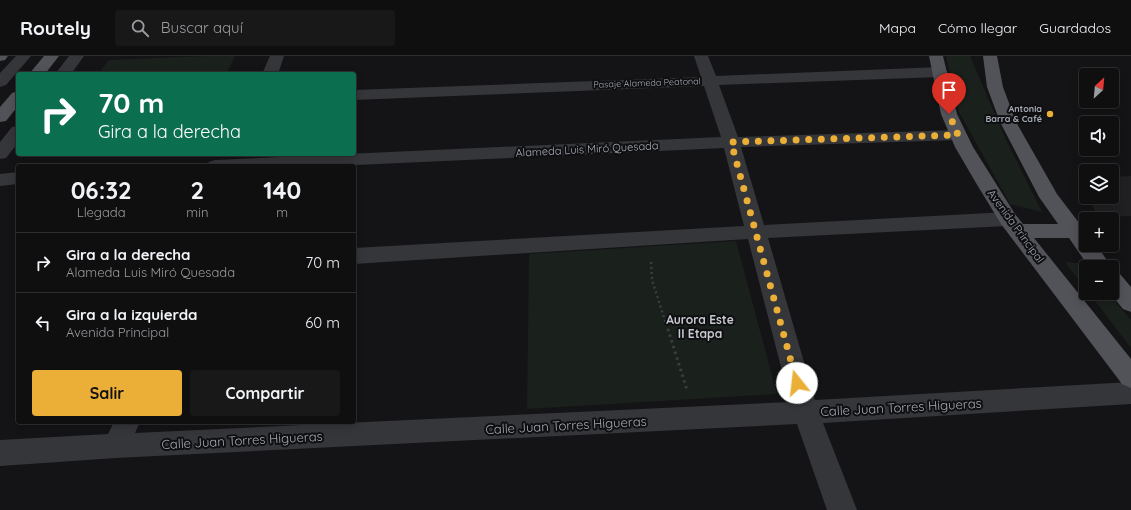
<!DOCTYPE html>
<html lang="es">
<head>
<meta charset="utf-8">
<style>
	:root { --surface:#0f0f10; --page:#181819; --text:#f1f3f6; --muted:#9b9c9f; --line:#2f2f30; --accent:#ebaf37 }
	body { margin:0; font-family:Quicksand,sans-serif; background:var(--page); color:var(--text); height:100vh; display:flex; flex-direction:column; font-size:15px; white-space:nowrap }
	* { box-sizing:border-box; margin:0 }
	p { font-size:13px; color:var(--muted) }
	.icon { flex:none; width:22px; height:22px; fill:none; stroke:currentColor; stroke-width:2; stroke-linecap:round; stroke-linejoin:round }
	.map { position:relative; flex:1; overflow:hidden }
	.drawer { position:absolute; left:16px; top:108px; width:340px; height:260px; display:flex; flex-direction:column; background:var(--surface); border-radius:4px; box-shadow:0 2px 10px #0003,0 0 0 1px var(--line) }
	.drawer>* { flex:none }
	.top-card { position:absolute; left:16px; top:16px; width:340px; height:84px; border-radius:4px; box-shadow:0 2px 10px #0003,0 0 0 1px var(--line); background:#0b6e4f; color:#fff; overflow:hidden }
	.needle { width:26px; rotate:26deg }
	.controls { position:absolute; left:1079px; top:12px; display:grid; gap:8px }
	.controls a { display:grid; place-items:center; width:40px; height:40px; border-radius:4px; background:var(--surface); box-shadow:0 2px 10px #0003,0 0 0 1px var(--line); font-size:20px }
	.pin { position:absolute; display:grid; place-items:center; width:34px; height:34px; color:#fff; margin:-41px -17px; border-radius:50% 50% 50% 0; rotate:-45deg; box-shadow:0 0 4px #0007 }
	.pin .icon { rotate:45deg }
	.me { position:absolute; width:44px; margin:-22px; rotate:344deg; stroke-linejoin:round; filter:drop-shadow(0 0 3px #0008) }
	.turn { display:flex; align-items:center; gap:14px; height:84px; padding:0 16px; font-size:18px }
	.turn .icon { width:52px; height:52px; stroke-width:2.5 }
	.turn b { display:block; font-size:28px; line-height:34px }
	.eta { display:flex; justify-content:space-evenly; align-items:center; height:68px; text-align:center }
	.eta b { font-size:24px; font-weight:700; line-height:28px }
	.cta { display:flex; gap:8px; margin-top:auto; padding:8px 16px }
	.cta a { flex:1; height:46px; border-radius:4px; background:var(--accent); color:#111; font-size:16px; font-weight:700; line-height:46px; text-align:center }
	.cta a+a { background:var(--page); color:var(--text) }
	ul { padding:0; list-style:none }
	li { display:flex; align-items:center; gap:12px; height:60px; padding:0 16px; border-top:1px solid var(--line) }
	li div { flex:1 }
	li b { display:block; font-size:15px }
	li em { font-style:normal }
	header { display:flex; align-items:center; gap:24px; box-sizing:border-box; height:56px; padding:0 20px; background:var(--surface); border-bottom:1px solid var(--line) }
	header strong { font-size:19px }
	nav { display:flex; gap:22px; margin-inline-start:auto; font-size:14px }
	.search { width:280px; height:36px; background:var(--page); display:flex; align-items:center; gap:10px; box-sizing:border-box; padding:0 14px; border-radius:4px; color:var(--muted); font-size:15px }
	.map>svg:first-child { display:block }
	.built { fill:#202023 }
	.green { fill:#1a201b }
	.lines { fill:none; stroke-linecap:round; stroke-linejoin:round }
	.path-far1 { stroke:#3b3d41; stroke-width:2.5; stroke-dasharray:2 3; stroke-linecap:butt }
	.path { stroke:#3b3d41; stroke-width:3; stroke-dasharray:2.5 3.5; stroke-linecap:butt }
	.minor { fill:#35363a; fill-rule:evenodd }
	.major { fill:#515359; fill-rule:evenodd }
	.route { stroke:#ebaf37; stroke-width:7; stroke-dasharray:0 12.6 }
	.poi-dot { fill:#ebaf37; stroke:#0f0f11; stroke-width:1.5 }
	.labels { text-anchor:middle; stroke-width:4; stroke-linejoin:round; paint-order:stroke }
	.far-street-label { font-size:9px; fill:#a6abb5; stroke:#0f0f11 }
	.far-poi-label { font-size:9px; font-weight:bold; fill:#a6abb5; stroke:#0f0f11; text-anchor:end }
	.street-label { font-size:11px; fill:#a6abb5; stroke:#0f0f11 }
	.neighbourhood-label { font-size:12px; font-weight:bold; fill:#c7cad2; stroke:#0f0f11 }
	.near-street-label { font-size:13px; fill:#a6abb5; stroke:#0f0f11 }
</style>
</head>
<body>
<header>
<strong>Routely</strong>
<div class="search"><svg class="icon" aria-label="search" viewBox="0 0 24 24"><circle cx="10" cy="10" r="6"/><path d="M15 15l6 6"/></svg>Buscar aquí</div>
<nav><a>Mapa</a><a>Cómo llegar</a><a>Guardados</a></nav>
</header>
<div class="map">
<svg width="1131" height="454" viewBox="0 0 1131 454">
	<rect width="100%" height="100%" fill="#141416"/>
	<path class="built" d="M1131,120v40l-32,1 -12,-20h25v-20z"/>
	<path class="green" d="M207,0h28l-9,18h-128l11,-14z
		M946,0h24l37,86 35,70 -32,-8 -51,-92z
		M736,185l41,153 -250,15 2,-155z
		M1065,206l19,2 3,3 -1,23z
		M1089,237h19l23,27v28z"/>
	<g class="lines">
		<path class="path-far1" d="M651,206l1,18 14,44"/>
		<path class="path" d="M666,267l21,67"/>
		<path class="minor" d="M16,0h15l-25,29 -6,2v-14z
			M69,0h15l-13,18h-16z
			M270,0h14l-6,18h-16z
			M694,0h14l8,20 224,-9 5,2 3,3 -3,3 -5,2 -221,8 19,52 220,-7 6,1 3,4 -3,4 -6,1 -217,7 23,78 244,-13 7,2 3,5 -3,5 -7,2 -240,12 47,162 316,-18v22l-308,19 34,87h-30l-30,-86 -681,34 -116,8v-26l108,-6 6,-12h26l-5,11 655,-31 -42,-163 -394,25v-16l390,-22 -20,-78 -390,18h-128l3,-4 6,-2 506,-23 -17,-51 -350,14v-10l347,-13z
			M18,70v17l-12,15 -6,1v-17l12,-15z
			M18,116v12l-18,2v-12z"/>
		<path class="major" d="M0,0h8l-3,4 -5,1z
			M44,0h15l-14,18h-16z
			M929,0h14l14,58 16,33 42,67 8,10h35l-19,-27 -39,-75 -13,-35 -4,-31h14l6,31 13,35 41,72 29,38v13h10l16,22h-23l-20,-29h-35l97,121v29l-9,-4 -121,-160 -25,-41 -21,-36 -14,-33z
			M18,35v15l-12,15 -6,1v-15l12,-14z
			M1112,216l8,2 11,13v25l-8,-3 -13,-16h2z"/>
	</g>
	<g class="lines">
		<path class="route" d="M797,327l-66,-241 227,-7 -9,-21"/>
	</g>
	<circle class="poi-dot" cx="1050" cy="58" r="4"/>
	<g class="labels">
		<g class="far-street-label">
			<text transform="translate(647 27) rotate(-2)" y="3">Pasaje Alameda Peatonal</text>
		</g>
		<g class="far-poi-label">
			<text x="1042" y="56">Antonia<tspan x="1042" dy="10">Barra &amp; Café</tspan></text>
		</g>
		<g class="street-label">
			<text transform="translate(587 93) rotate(-3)" y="4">Alameda Luis Miró Quesada</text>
			<text transform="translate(1016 170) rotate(54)" y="4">Avenida Principal</text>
		</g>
		<g class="neighbourhood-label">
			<text x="700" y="268">Aurora Este<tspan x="700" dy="14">II Etapa</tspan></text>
		</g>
		<g class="near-street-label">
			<text transform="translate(901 351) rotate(-3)" y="5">Calle Juan Torres Higueras</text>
			<text transform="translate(566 369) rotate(-3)" y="5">Calle Juan Torres Higueras</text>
			<text transform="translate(242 384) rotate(-3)" y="5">Calle Juan Torres Higueras</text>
		</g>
	</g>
</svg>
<div class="controls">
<a><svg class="needle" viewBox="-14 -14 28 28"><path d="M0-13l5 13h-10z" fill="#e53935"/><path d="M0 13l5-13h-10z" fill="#9b9c9f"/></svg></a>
<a><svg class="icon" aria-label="sound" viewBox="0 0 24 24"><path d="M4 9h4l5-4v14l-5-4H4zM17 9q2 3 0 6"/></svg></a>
<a><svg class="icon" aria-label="layers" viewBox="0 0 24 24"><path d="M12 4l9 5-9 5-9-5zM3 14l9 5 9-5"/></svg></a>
<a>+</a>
<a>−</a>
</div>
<div class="pin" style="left:949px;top:58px;background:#d93025"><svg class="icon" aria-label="arrive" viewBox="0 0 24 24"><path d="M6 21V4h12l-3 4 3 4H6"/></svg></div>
<svg class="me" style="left:797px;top:327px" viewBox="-20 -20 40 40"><circle r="19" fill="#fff"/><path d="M0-13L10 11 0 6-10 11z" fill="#ebaf37"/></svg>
<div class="top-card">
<div class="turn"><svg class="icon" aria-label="right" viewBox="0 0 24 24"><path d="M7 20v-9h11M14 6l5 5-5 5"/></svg><div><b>70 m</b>Gira a la derecha</div></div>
</div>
<section class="drawer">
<div class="eta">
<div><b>06:32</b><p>Llegada</p></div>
<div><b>2</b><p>min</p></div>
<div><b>140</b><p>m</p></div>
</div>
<ul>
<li><svg class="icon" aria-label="right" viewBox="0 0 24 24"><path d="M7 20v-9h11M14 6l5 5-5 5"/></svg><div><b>Gira a la derecha</b><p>Alameda Luis Miró Quesada</p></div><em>70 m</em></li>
<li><svg class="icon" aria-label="left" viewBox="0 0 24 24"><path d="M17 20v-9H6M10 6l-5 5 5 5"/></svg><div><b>Gira a la izquierda</b><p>Avenida Principal</p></div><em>60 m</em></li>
</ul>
<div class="cta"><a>Salir</a><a>Compartir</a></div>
</section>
</div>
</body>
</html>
